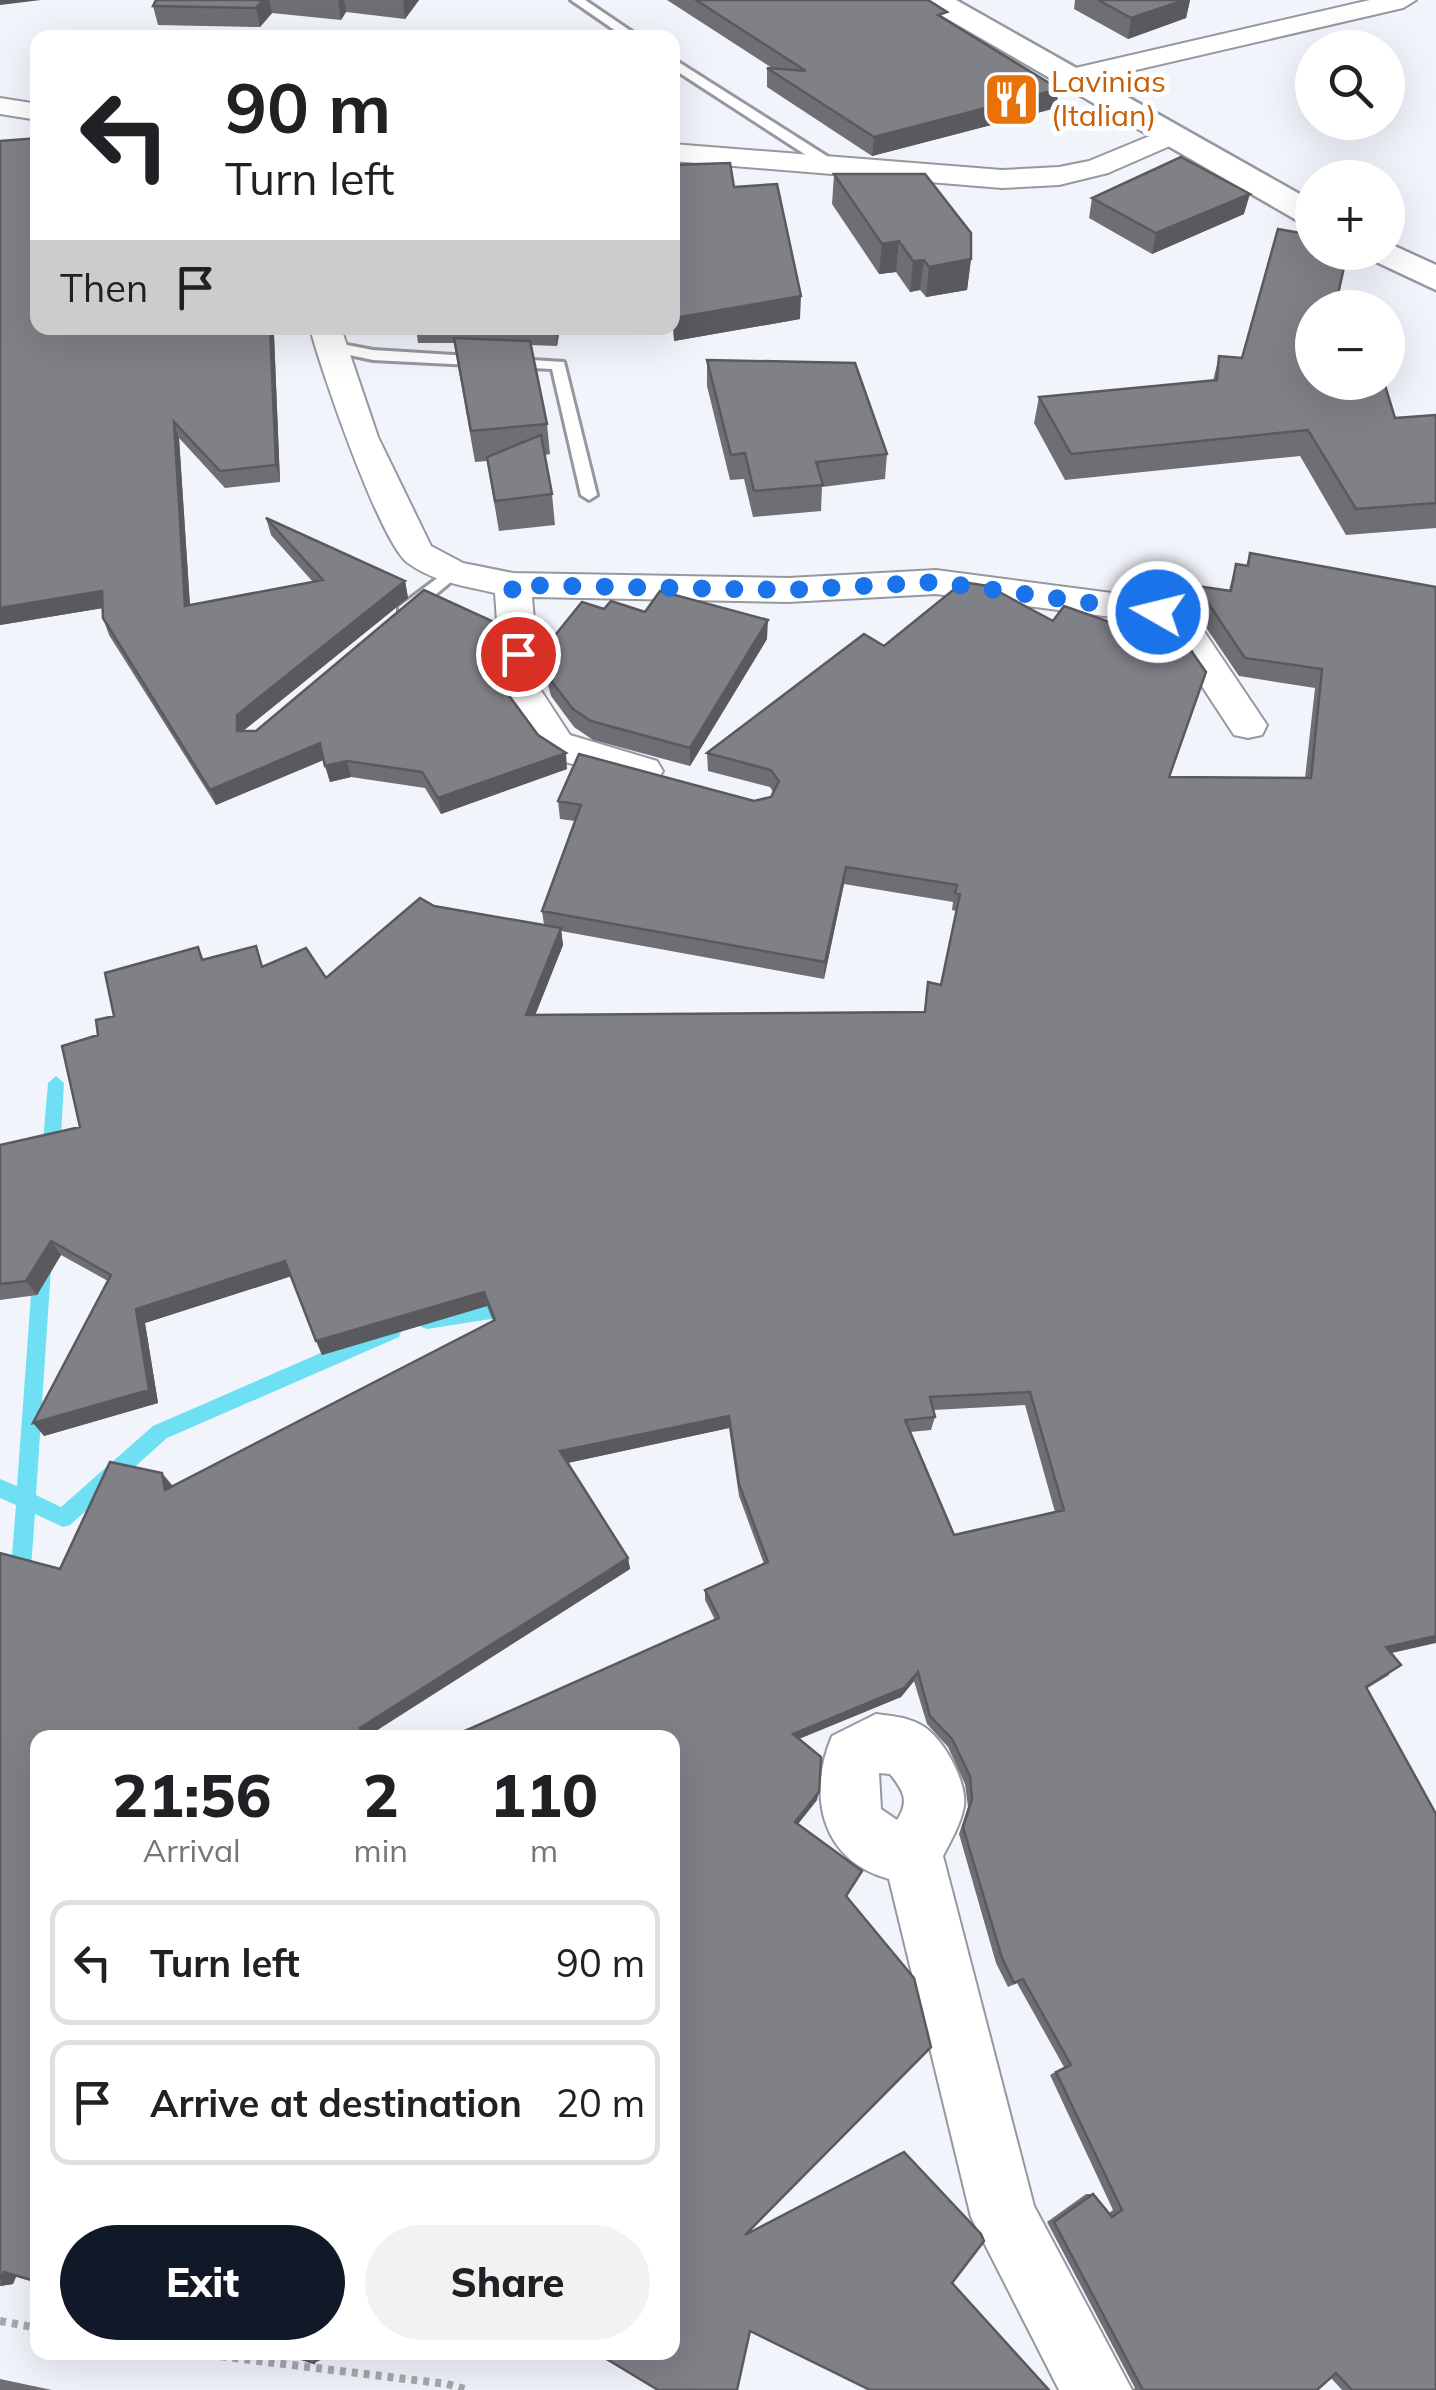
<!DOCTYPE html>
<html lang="en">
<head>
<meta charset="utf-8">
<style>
	:root { --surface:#fff; --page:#f2f2f2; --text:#202124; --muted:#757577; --line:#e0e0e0; --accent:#111827 }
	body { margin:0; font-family:Mulish,sans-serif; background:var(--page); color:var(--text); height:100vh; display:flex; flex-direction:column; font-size:38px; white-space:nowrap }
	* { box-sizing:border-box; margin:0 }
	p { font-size:32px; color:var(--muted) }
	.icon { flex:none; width:55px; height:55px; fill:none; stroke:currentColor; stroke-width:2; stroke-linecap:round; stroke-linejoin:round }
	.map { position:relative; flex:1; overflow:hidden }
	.details { position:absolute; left:30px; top:1730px; width:650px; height:630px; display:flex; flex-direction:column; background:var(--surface); border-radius:20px; box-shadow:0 10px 40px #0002 }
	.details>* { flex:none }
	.guide { position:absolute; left:30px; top:30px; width:650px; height:305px; border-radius:20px; box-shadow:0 10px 40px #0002; background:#fff; color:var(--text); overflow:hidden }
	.buttons { position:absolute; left:1295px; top:30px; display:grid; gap:20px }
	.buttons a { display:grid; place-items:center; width:110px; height:110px; border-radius:50%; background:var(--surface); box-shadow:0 10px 40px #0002; font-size:50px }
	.pin { position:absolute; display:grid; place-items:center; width:85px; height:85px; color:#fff; margin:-42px; border:5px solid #fff; border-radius:50%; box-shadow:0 2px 10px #0007 }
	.me { position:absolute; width:110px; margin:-55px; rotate:278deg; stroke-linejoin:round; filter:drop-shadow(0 0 8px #0008) }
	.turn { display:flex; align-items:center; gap:35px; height:210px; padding:0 30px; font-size:45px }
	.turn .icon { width:130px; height:130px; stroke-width:2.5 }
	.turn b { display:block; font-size:70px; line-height:85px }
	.then { display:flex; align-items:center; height:95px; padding:0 30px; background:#0003; gap:20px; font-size:38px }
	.eta { display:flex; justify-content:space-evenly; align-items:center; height:170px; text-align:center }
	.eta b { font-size:60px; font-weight:800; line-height:70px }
	.action { display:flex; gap:20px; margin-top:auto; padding:20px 30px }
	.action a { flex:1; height:115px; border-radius:60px; background:var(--accent); color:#fff; font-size:40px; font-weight:800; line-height:115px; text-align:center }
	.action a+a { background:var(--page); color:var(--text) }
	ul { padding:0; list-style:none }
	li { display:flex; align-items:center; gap:30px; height:125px; margin:0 20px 15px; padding:0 10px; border:5px solid var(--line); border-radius:20px }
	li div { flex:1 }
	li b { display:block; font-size:38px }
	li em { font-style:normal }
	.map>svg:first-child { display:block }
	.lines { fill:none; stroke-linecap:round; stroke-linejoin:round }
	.stream { fill:#6fe0f4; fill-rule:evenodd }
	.service-casing { stroke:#96989f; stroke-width:6 }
	.minor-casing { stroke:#96989f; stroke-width:4 }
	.tertiary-casing { stroke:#96989f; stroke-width:5 }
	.path { stroke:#a6a8ae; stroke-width:8; stroke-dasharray:6 6; stroke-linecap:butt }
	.service { fill:#fff; fill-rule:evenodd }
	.minor { fill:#fff; fill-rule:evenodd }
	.tertiary { fill:#fff; fill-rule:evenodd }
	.wall { fill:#6e6e74; fill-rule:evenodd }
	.shaded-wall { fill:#5a5a5e }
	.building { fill:#808087; stroke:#5a5a5e; stroke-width:2.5; fill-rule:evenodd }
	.route { stroke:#1a73e8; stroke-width:18; stroke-dasharray:0 32.4 }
	.labels { text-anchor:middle; stroke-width:10; stroke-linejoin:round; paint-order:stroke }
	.far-food-label { font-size:30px; fill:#c56008; stroke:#fff; text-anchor:start }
</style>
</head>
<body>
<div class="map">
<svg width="1436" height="2390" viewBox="0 0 1436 2390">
	<rect width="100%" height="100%" fill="#f2f4fc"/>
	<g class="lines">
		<path class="stream" d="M56,1076l8,7 -4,70 -3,5h-12l-3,-5 6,-70z
			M42,1260l6,2 3,6 -15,227 25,12 92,-81 232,-101 7,-2 7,2 2,6 -2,6 -232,101 -97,87 -7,2 -28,-13 -5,67 -3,7 -7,3 -7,-3 -3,-7 6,-76 -16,-7v-19l17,7 16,-218 3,-6z
			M510,1300l6,2 3,6 -3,6 -6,2 -83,13 -6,-2 -3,-6 3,-6 6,-2z"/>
		<defs>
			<path id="service" d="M571,0h14l56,38h-15z
				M672,58l161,102 2,3 -12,3 -151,-98z
				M331,342l42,8 191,12 33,133 -8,5 -8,-5 -29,-126 -179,-9 -47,-10 -3,-3z
				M452,567l9,5 -3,4 -47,39h-12v-8z"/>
			<path id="minor" d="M1370,0h46l-13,8 -332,77 -13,-8 13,-8z
				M0,98l38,6v16l-38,-6z
				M1169,128l14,8 -4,6 -71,31 -49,12 -57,3 -330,-27v-17l330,26 57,-3 30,-6z
				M310,328h31l37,109 53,109 32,17 50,10 275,5 148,-8 222,29 33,13 76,113 -5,10 -14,3 -14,-3 -69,-105 -15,-8 -214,-28 -148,8 -256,-5 8,92 30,46 87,26 6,10 -6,10 -14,4 -101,-30 -40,-66 -7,-96c-30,-7 -61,-11 -87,-30 -28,-20 -88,-196 -98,-235z
				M876,1714c16,2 31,3 45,11 22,12 46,56 43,81 -3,17 -13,35 -21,50l91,350 98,184h-73l-88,-173 -82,-338c-68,-18 -82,-84 -57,-143zM879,1773l11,1c13,16 20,27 7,46l-16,-11z"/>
			<path id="tertiary" d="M920,0h36l356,201v24l-12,-3 -375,-216z
				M1388,243l48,22v25l-66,-31 -5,-7h23z"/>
		</defs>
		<use href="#service" class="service-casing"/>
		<use href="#minor" class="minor-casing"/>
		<use href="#tertiary" class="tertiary-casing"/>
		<path class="path" d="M0,2321l38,7
			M185,2352l262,32 21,6"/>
		<use href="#service" class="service"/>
		<use href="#minor" class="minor"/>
		<use href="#tertiary" class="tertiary"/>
	</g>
	<path class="wall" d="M156,0h263l-14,19 -59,-7 -5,8 -69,-7 -12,14 -102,-2 -5,-19z
		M667,0h261l18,20 110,88 -184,48 -105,-69v-19h5z
		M1075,0h115l-4,18 -58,21 -54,-30z
		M0,141l274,194 6,147 -55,6 -46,-50 11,167 123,-23 -42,-47 -5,-17 139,63 3,17 -165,133h13l245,-57 9,23 28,38 29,34 -126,45 -16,-26 -74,-11 -21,5 -6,-22 -108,45 -107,-170 -6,-17v-10l-103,17z
		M672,165l62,22 66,132 -126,22 -1,-11h-11v-2h10z
		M834,174l137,85 -4,31 -41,7 -6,-7 -10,2 -14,-20 -17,2 -47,-70z
		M1092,198l152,16 -92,40 -63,-36z
		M416,328h144l-3,18 -26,-1 16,79 3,30 -5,1 7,39 3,31 -56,6 -12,-70 -12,1 -21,-119h-36z
		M1219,356l93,26 83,36 41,-3v113l-90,7 -46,-79 -235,24 -31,-57 5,-26 174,-16z
		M707,360l180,94 -2,25 -63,8 -1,24 -68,6 -9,-38 -14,1 -23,-94z
		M1250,553l186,34 -45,1066 -2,22 -23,14 70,701h-94l-11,-12 -14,12h-184l2,-2 -88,-166 39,-28h7l16,19 4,-3 -63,-135 14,-8 -47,-84 -9,4 -12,-24 -37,-129 9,-27 -3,-23 -17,-37 -21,-23 -13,-43 -13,16 -102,42 18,61 -19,24 64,47 -16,26 -99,336 157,-81 -154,179 -35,-711 -10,-20v-10l59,-26 -25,-68 -10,-68 -162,35 61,95 2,11 -263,167v2h-329l-22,538 -3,8 -13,2v-733l60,16 112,-83 321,-165 -6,-15 -165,49 -31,-79 -146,47 13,80 -114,33 64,-155 -47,-26 -24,40 -37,5v-155l80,-18 18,-92 16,-19 84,-69 6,13 59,7 63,11 108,-72 110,19 -2,-14 33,-90 -15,-2 -2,-18h196l17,-4 2,-5 -3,-5 -62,-16 -1,-18 177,-107 169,-25 116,23 6,-19 16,26 -22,126 136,1 10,-90 -76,-12 -45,-66 -16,-7 5,-19 46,6 7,-26 10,2zM844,884l109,18 -1,8 4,1 -15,74 -13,-3 -4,30 -389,3 28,-70 -2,-14 263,48zM1025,1405l30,107 -101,23 -44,-103 21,-2 4,-13 -2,-7z
		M604,609l41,3 122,27 -77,127 -97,-26 -19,-13 -23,-31 -10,-37 -2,-19 9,4z
		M0,2379l52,11h-52z"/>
	<path class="shaded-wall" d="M0,0h41l-41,5z
		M263,0h6l3,13 -12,14 -4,-19z
		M338,0h6l2,12 -5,8z
		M403,0h16l-14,19z
		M1184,0h6l-4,18 -58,21 3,-21z
		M1059,89l-3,19 -184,48 2,-19z
		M1250,194l-6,20 -92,40 4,-21z
		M899,241l-3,31 -17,2 3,-30z
		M971,259l-4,31 -41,7 3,-30z
		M924,260l-4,30 -10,2 3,-31z
		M801,296l-1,23 -126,22v-23z
		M270,328h2l2,7 6,147 -4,-17z
		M556,328h4l-3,18z
		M174,422l5,16 12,184 -6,-16z
		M405,581l3,17 -165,133h-6v-16z
		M102,591l7,16 -109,18v-17z
		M768,620l-1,19 -77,127v-18z
		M320,743l5,16 -109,46 -6,-15z
		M566,753l1,16 -126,45 -3,-16z
		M347,761l4,16 -21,5 -5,-16z
		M846,867l-2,17 -20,95 1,-17z
		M561,928l2,17 -34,86 -3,-16z
		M51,1241l10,14 -24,40 -11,-14z
		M285,1261l7,15 -147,47 13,80 -114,33 -11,-13 103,-114z
		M484,1292l3,14 -165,49 -6,-14z
		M729,1416v12l-166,36 -3,-13z
		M162,1473l10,12 2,17 -9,-12z
		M628,1558l2,11 -265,169 -5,-10z
		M1436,1636v7l-62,14 12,-10z
		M918,1672l-4,9 -13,16 -110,45 2,-8z
		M819,1792l-2,8 -23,29 1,-7z
		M19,2270l-6,14 -13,2 4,-14z
		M317,2352h7l-1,7 -9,4z"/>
	<path class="building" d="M156,0h107l-7,8 -103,-2z
		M696,0h232l19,12 -9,3 121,74 -185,48 -107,-69 39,3z
		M1098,0h86l-53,18z
		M38,138v190h232l6,137 -56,6 -46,-49 11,184 138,-26 -57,-62 139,63 -168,134v16h19l168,-141 68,31 9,53 9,23 28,38 28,18 -128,45 -16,-26 -75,-11 -22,5 -5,-23 -110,47 -107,-172 -1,-27 -102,17v-467z
		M1181,157l69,37 -94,39 -64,-35z
		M730,163l4,24 43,-3 24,112 -127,22 -2,-153z
		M834,174h91l46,59v26l-42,8 -5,-7 -11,1 -14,-20 -17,3z
		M1278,229l34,6v17h24v4l10,2 -11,50h-23v74h72l11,36 41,-3v88l-80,6 -48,-79 -237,24 -32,-57 178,-17 2,-24 23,2z
		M454,338l76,3 17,83 -76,7z
		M707,360l148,3 32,91 -71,8 7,23 -69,6 -9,-38 -14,2z
		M541,435l11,59 -57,7 -8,-44z
		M1250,553l186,34v1049l-50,11 15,18 -35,22 70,127v576h-84l-16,-17 -19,17h-174l-89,-168 39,-28 19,23 10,-7 -66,-138 15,-7 -48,-86 -9,4 -12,-25 -39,-131 9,-28 -2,-23 -18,-37 -22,-23 -12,-44 -14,16 -111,46 28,23 -2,35 -24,30 67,49 -16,25 68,82 17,69 -186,188 159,-83 77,82 3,7 -32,42 97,107h-179l-120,-59 -13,59h-79l-63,-38h77v-614h-223l270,-120 -14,-28 63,-28 -29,-78 -10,-68 -169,35 68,107 -268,170 5,10h-327v544l-34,-10 -4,8v-727l60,16 50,-107 52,11 3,17 330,-170 -11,-28 -168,49 -31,-80 -149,48 13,81 -116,33 78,-148 -60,-34 -25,40 -26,3v-139l80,-18 -18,-81 36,-11 -2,-15 18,-4 -9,-43 93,-26 4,13 54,-14 6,21 44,-19 20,30 94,-80 14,8 127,22 -35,87 399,-3 3,-30 13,3 19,-91 -5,-1 2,-8 -111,-18 -21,95 -283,-51 39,-106 -23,-4 21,-47 175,47 17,-4 8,-16 -8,-11 -64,-17 157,-119 20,12 79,-64 25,4 65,35 11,-15 108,38 3,-19 16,25 -8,-2 9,4 14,20 -37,105 142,1 11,-109 -77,-11 -45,-67 -17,-7 48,7 5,-27 12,2zM1030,1392l34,118 -110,25 -49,-115 30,-3 -5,-20z
		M660,591l108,29 -78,128 -99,-27 -18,-12 -24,-31 -10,-38 9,4 34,-42 22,7 7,-8 34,11z
		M280,2352h37l-3,11z"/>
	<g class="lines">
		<path class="route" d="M518,654l-6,-69 276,5 148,-8 222,30"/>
	</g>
	<defs>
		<symbol id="restaurant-square" viewBox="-11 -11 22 22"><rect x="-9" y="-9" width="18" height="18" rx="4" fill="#e8710a" stroke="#fff"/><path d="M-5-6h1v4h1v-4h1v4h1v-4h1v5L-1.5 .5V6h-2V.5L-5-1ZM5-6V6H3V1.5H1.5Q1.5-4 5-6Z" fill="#fff"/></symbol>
	</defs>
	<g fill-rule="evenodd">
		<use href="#restaurant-square" x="980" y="68" width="63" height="63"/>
	</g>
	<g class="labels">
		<g class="far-food-label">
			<text x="1051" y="92">Lavinias<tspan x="1051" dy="34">(Italian)</tspan></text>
		</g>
	</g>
</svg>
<div class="buttons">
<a><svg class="icon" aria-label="search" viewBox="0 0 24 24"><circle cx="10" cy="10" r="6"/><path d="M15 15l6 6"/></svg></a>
<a>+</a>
<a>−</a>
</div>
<div class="pin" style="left:518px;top:654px;background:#d93025"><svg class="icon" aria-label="arrive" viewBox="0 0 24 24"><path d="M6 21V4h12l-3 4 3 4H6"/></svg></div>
<svg class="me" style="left:1158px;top:612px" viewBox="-20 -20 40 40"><circle r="17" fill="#1a73e8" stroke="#fff" stroke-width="3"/><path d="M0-11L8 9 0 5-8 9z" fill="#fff"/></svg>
<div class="guide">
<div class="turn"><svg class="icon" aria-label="left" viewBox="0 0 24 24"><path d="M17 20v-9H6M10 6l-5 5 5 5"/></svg><div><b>90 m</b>Turn left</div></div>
<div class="then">Then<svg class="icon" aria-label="arrive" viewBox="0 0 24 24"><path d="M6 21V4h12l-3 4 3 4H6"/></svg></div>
</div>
<section class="details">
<div class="eta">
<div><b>21:56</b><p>Arrival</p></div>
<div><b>2</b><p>min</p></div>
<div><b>110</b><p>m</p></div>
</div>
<ul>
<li><svg class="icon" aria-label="left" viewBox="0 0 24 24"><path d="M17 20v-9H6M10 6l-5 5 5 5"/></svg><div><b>Turn left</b></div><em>90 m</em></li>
<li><svg class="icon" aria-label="arrive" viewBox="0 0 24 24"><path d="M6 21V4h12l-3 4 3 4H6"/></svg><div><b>Arrive at destination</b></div><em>20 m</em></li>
</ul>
<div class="action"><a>Exit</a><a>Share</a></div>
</section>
</div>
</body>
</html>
